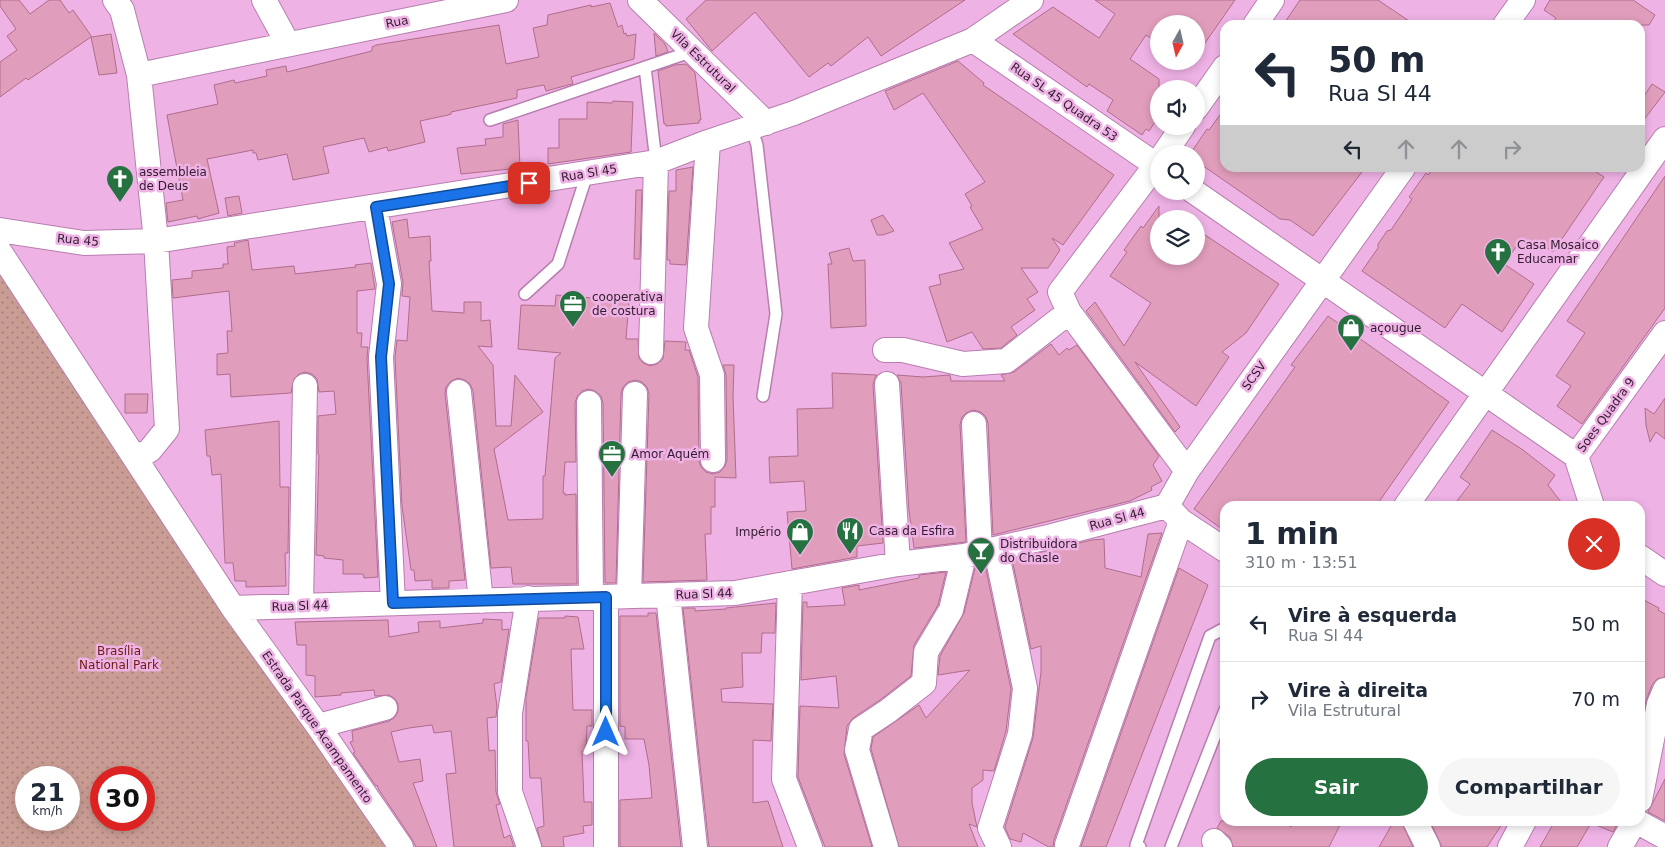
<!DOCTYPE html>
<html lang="pt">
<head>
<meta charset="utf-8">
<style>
	:root { --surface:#fff; --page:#f6f6f7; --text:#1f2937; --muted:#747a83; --line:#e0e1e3; --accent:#25713f }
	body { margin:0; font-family:"DejaVu Sans",sans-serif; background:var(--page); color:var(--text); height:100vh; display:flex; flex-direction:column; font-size:19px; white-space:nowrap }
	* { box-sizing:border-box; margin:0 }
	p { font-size:16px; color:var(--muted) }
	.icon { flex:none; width:28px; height:28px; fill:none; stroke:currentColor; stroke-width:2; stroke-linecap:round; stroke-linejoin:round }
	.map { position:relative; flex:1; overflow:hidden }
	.drawer { position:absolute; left:1220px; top:501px; width:425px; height:325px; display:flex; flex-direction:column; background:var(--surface); border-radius:15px; box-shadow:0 2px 8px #0003 }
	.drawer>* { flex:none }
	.hud { position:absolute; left:1220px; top:20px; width:425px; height:152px; border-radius:15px; box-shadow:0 2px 8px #0003; background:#fff; color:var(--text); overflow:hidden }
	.needle { width:32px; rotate:188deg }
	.controls { position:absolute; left:1150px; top:15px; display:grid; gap:10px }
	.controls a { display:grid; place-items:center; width:55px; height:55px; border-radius:50%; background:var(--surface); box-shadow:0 2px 8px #0003; font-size:25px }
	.speed { position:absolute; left:15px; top:766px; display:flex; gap:10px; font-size:25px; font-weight:700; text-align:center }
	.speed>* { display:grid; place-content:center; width:65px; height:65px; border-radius:50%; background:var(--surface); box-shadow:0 2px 8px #0003; line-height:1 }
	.speed small { font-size:12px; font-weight:400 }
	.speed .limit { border:8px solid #d22; background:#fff; color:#111 }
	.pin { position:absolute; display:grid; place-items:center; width:42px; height:42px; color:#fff; margin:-21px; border-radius:10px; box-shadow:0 2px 8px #0006 }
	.me { position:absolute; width:55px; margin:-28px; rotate:0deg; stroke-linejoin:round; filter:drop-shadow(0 0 4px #0008) }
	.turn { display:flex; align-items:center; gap:18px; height:105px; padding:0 25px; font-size:22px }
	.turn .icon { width:65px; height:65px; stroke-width:2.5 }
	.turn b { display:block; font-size:35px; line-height:42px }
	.lanes { display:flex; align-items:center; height:48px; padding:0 25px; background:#0003; justify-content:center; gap:25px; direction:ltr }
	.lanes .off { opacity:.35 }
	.round { display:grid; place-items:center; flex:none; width:52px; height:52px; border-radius:26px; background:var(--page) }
	.summary { display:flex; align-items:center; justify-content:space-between; height:85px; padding:0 25px }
	h1 { font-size:30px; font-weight:800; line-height:38px }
	.cta { display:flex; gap:10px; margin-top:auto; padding:10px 25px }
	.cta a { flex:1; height:58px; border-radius:30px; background:var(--accent); color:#fff; font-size:20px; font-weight:800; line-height:58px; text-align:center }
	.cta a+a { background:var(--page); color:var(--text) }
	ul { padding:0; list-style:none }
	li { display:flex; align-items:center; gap:15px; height:75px; padding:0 25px; border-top:1px solid var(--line) }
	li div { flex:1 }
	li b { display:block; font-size:19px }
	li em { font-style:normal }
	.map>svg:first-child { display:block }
	.park { fill:url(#park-dots); fill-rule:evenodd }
	.building { fill:#e19ebc; stroke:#b16c8c }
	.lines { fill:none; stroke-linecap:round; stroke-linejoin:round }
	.service-casing { stroke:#b77eaf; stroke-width:14 }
	.minor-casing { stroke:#b77eaf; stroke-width:26 }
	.service { stroke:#fff; stroke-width:11 }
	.minor { stroke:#fff; stroke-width:24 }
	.route-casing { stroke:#114b97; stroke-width:12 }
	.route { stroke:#1a73e8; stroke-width:9 }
	.labels { text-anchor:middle; stroke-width:5; stroke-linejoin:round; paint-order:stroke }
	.street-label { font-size:12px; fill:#321c2f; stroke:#eeb2e5 }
	.poi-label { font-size:12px; fill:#321c2f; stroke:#eeb2e5; text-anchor:start }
	.park-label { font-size:12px; fill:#6f1c10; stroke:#eeb2e5 }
</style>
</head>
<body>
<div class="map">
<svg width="1665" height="847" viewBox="0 0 1665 847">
	<defs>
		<pattern id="park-dots" width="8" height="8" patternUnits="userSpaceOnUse" patternTransform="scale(1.25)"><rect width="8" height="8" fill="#ca9d94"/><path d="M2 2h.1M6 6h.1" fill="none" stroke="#a57f79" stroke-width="1.8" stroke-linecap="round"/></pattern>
	</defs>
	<rect width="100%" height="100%" fill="#eeb2e5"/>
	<path class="park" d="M0,275l391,572h-391zM26,778h43v42h-43zM101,778h43v42h-43z"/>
	<path class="building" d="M0,0h19l11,14 19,-14h11l9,13 4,-3 19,27 19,-3 6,39 -18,2 -8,-38 -63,43 -2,-2 -26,19v-35l17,-12 -10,-14 9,-7 -16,-23z
		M706,0h259l-84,56 -13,-19 -37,29 -3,-3 -19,14 -54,-65 -43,39 -26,-32z
		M1095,0h140l-39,56v-32h-37v20l-13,-9 -16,24 29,20v37l-10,15 -3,-2 -4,6 -35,-24 6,-11 -24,-16 -2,3 -74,-53 40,-27 46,31 16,-24z
		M1300,0h78l37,25h-132z
		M1550,0h83l22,15 -6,10h-98l5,-7 -12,-8z
		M610,3l8,24 4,-2 2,9 2,-1 1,3 9,-2 -2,25 -63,18 2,7 -5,1 -22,6 -2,-6 -27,5v8l-66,14v2l-3,1 -28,6 5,21 -37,9 -1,-4 -18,5 -5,-14 -41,9 6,26 -36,7 -6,-26 -29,6 -2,-7h-3v-3l-46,9 12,54 -21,6 -1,-3 -29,6 -2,-19 17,-3 -16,-85 51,-11 -4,-19 20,-5 1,3 32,-7 -1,-6 20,-4 1,6 85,-21v-4l4,-2 123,-20 7,39 33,-7 -6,-29 14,-3 1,-10 43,-10v2z
		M654,33l11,11 3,8 -12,4z
		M958,61l26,22 -1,2 131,90 -51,70 -11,-7 8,12 -12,18h-27l17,24 -11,7 8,11 -24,17 6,8 -16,13 -18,1 -11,-17 -25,10 -18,-55 12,-3 -2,-9 25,-6 -15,-26 34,-14 -13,-22 2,-1 -7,-12 20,-12 -62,-89 -29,17 -9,-19z
		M686,64l9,9 6,47h-2v3l-33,3v-2h-2l-6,-53 17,-6z
		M1652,84l13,8 -25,33v-23z
		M613,101l20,1 -2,50 -83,12v-16h11v-29h28v-17l25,1z
		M1225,108v60h140l-52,68 -23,-16 -10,-1 -84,-58v-7h-6l17,-25 2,1z
		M518,120l2,48 -59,6 -4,-26 29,-3 -1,-6 18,-2v-13z
		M693,167l-7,98 -16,-1v-4h-3l2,-69h7v-21z
		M1434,168h156l14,9 -51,75 -13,-9 -5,7 -14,-10 -17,24 30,20 -32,48 -40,-28 -17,24 -83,-57 16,-23v-4l9,-13 4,-1 21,-31 -3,-2 17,-24 2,2z
		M1665,176v132l-83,116 -25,-18 14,-20 -15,-10 29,-43 -18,-12z
		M636,190h6l-2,69h-6z
		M239,196l3,17 -14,3 -3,-18z
		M1159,206v50h37v-27l83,55 -33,49 -24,19 7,5 -33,49 -61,-44 45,65 -5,5 -89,-121 9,-9 29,44 27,-43 -41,-27 17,-24 -3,-2 17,-24 2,2z
		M883,215l11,16 -11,4h-6l-6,-15z
		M407,219l2,19 21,-2 1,25h-2l3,50 32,2v-11h17v19l9,-1 2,27 -14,-1 15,19 3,61h15l4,-51 28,37 -49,37 14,71 35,-1v-43h2l10,-118 6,-5 -43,-4 3,-44 34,1 1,-11 73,6 -3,38h12l1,19 4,5 7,3 7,-2 6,-5 2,-18 21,1 -1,8h4l9,27 1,84 2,6 5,5 7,2 7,-2 5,-6 2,-6 -1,-85 -3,-10h11l-1,31 3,82 -21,-1v30h-4v27h-6l2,46 -64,2 6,-188 -2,-7 -5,-5 -6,-2 -8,2 -5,5 -2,7 -5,189h-11l-2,-180 -2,-7 -6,-5 -6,-2 -7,2 -5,6 -2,6 1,59h-11l-2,31h2v2l11,-1 1,90h-64l-2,-17 -20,1 -18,-177 -3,-7 -5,-4 -7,-2 -7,3 -5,6 -1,6 20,187 -16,1v7h-17v-8l-17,1 -1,-11h-3l-9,-64 -7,-149 2,-17 10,1 3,-44 -8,-1 1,-14 -11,-60z
		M248,240l4,30 42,-4 1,8 61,-7 -1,-2 16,-2 4,26 -18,2v42h5l-1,14h7l-1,11 11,219 -14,1 -1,-4h-20v-14l-19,-2v-2l-8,-1 3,-100 -1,-1v-38l18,-2 -2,-23 -15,1 -2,-13 -5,-5 -7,-2 -6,2 -5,5 -3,14 -60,4 -1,-23 -13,1v-21l11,-1 -1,-22h5l-3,-40 -56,7 -1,-18 20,-2v-7l31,-3v-4h5l-1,-17 8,-1 -1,-3z
		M849,248l4,13 12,-1 1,66 -35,2 -3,-64h4l-3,-11z
		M1328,316l121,86 -73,104h-151v25l-31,-22 101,-142 -4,-2z
		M1051,344l8,11 8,-7 2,2 8,-5 82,111 -6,9 9,16 -11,6 1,3 -22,11 -137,34 -5,-112 -2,-6 -5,-5 -8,-2 -7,3 -4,4 -2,8 6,117 -52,6 -5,-37 -8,-128 -4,-8 26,2 27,-2 1,6h54l-4,-6 13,-3z
		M832,373l45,2 -2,3 -2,7 10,158 -26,3v11l-65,12 -5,-57 19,-1 -2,-30 -34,2 -1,-26 29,-1 -1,-47 36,-1z
		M125,394h23l-1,19h-22z
		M1665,398v41l-9,-7 -6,10 -4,-17 -1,-17 9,6z
		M279,421l1,66h9l-1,66h-3l1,33 -40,1v-6h-11l-2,-18h-8l-4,-89 -9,1 -2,-19h-3l-2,-26z
		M1492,430l31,20 32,25 -7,10 16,21h-111l17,-22 -10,-7z
		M1162,533l-108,307 -1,7h-4l-26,-14 -2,9 -11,-3 -5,-12 28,-89 8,-66v-26l-10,3 -19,-90 80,-19 12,-1 1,29 36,9 7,-43z
		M985,565l26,124 -5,42 -12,40 -11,-1v10l-11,8v15l5,24 -8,-3 9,23h-79l-28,-98 2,-12 46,-32 7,13 44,-48 -32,5 2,-19 24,-43 11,-45z
		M1179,568l29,17 -102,262h-25z
		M946,572l-8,33 -24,40 -3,31 -31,24 -27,18 -6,8 -3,28 28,93h-47l-27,-70 2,-71 39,2 -3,-32 -35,4 2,-78h4v5l38,-2 -3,-17 17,-3v5l60,-12v-3z
		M1640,598l19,10 -1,2 7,4v63l-8,2 -5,6 -6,16 -6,28z
		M776,603l-1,30h-13l-1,20h-19l1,34 -22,2 1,13 51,2 -2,37 -18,-1v63l15,-2 15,46h-74l-26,-239h12v3l31,-2v-1z
		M648,613h8l25,234h-61v-47l32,-2 -3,-33 -5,-26h-19v-12l-5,-1v-110h28z
		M565,616l13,1 6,32h-13l2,61h19v16h-5l-1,25h-4l2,51h8v23l-9,1 1,7 -21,4 1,10h-22l-5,-19 7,-2 -3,-48h-11l-2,-37h-2v-44l13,-79h26z
		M483,619l19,1v10l7,-1 -8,53 -7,2 3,23 -1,10 -9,1 2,33 6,-1 1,42 4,12 -4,1 8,33 6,-3 4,12h-60l-8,-73 10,-1 -5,-42 -17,2 -2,-8 -23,3 -18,4 8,30 21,-3 3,22 -10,2 24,64h-21l-4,-8 -33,-49 -2,-5 -1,1 -23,-33 2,-1 -5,-10 3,-1 -1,-10 37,-10 5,-3 4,-6v-8l-4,-6 -5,-3 -14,1 -1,-6 -33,3v2l-26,2v-21l-9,-1v-30h-9l-2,-23 93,-2 1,17 30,-5 -1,-10 22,-1v7l43,-5z
		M1665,779v42l-17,-9z
		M1221,821h61l9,6 3,-6h48l-13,26h-96l-3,-10 -13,-9z
		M1394,821h7l12,26h-34z
		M1430,821h74l-17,26h-45z
		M1555,821h64l-6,11 -22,-9 -14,24h-37z"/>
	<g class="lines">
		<defs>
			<path id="service" d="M645,67l11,95
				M490,120l203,-69
				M751,127l6,18 19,169 -13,82
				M525,294l33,-30 29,-90
				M1140,847l-4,-2 74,-209 15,-8
				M1171,847l54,-137"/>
			<path id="minor" d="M115,0l7,10 17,65 17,166 11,188 -17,21 -14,9
				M264,0l24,44
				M640,0l126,123
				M1255,25l17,-25
				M1505,25l18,-25
				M973,40l186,127
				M139,75l367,-75
				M1196,108l29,-41
				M708,142l-12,186 16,47 1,85
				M1164,154l19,-28
				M1159,161l-99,131 9,20 118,159 -20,35 14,15 44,29
				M1193,191l383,265
				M375,207l14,77 -8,73 12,246
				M0,230l84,13 72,-2 500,-79 52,-20 86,-29 179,-73 58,-40
				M0,252l233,356 85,118 83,121
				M885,350h18l60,14 43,-3 63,-49
				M651,352l5,-190
				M887,384l11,180
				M459,392l22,209
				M589,403l2,194
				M974,424l6,128
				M1576,456l89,-123
				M1576,456l16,50
				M1187,471l216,-303
				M1406,506l259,-367
				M996,550l29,138 -5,46 -30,94 9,19
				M1640,557l25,17
				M790,583l-6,196 26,68
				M668,595l27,252
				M629,596l6,-202
				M528,598l-18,115v79l19,55
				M301,606l4,-220
				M233,608l502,-15 163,-29 66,-8 80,-18 123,-32
				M318,726l67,-18
				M1640,800l19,-96 6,-14
				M1415,821l13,26
				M1636,821l29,16
				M1214,841l6,6
				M1067,845l114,-324
				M606,847v-250
				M886,847l-29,-97 4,-21 27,-18 36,-28 2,-31 25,-42 13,-54
				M1510,847l14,-26
				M1620,847l15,-26"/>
		</defs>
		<use href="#service" class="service-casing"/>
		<use href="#minor" class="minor-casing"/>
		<use href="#service" class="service"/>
		<use href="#minor" class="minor"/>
	</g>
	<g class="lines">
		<defs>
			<path id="route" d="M529,183l-153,24 13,77 -8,73 12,246 213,-6v135"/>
		</defs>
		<use href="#route" class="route-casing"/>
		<use href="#route" class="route"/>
	</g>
	<defs>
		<symbol id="church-pin" viewBox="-11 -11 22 30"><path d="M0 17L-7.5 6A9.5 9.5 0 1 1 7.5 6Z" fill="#25713f" stroke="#eeb2e5"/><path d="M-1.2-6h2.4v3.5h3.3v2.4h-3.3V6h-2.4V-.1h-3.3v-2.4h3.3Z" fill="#fff"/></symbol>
		<symbol id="office-pin" viewBox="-11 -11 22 30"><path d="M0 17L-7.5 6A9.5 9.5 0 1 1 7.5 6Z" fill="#25713f" stroke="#eeb2e5"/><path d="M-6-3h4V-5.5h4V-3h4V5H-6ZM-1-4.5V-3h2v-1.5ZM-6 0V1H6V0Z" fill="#fff"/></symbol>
		<symbol id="shop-pin" viewBox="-11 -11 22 30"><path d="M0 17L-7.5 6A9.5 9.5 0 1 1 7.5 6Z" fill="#25713f" stroke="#eeb2e5"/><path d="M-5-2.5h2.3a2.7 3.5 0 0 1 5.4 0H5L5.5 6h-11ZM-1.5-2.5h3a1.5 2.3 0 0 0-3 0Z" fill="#fff"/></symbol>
		<symbol id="restaurant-pin" viewBox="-11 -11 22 30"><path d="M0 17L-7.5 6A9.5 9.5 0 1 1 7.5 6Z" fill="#25713f" stroke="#eeb2e5"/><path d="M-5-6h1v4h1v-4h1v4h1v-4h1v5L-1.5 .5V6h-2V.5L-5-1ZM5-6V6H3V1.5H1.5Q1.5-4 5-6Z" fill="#fff"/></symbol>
		<symbol id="bar-pin" viewBox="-11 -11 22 30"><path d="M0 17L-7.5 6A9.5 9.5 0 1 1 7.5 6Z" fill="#25713f" stroke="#eeb2e5"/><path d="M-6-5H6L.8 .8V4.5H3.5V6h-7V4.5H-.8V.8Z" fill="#fff"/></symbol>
	</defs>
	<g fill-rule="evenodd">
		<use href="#church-pin" x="104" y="163" width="32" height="43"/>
		<use href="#church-pin" x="1482" y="236" width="32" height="43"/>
		<use href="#office-pin" x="557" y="288" width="32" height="43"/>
		<use href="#shop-pin" x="1335" y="312" width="32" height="43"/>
		<use href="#office-pin" x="596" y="438" width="32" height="43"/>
		<use href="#restaurant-pin" x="834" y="515" width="32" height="43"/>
		<use href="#shop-pin" x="784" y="516" width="32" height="43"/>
		<use href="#bar-pin" x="965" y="535" width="32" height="43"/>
	</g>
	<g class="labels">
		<g class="street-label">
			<text transform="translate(397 22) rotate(-11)" y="4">Rua</text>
			<text transform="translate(703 61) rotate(44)" y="4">Vila Estrutural</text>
			<text transform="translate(1064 102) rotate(35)" y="4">Rua SL 45 Quadra 53</text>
			<text transform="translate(589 173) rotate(-9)" y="4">Rua Sl 45</text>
			<text transform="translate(78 240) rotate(5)" y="4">Rua 45</text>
			<text transform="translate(1254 376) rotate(-54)" y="4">SCSV</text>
			<text transform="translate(1606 415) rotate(-54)" y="4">Soes Quadra 9</text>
			<text transform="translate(1117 519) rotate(-15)" y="4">Rua Sl 44</text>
			<text transform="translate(704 594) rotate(-2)" y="4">Rua Sl 44</text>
			<text transform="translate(300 606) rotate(-2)" y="4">Rua Sl 44</text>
			<text transform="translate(317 727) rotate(55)" y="4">Estrada Parque Acampamento</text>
		</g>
		<g class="poi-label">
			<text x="139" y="176">assembleia<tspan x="139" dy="14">de Deus</tspan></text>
			<text x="1517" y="249">Casa Mosaico<tspan x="1517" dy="14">Educamar</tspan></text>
			<text x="592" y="301">cooperativa<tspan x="592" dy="14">de costura</tspan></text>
			<text x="1370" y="332">açougue</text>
			<text x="631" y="458">Amor Aquém</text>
			<text x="869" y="535">Casa da Esfira</text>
			<text x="781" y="536" text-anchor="end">Império</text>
			<text x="1000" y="548">Distribuidora<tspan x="1000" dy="14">do Chasle</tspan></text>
		</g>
		<g class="park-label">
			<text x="119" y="655">Brasília<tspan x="119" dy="14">National Park</tspan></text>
		</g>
	</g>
</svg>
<div class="controls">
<a><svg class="needle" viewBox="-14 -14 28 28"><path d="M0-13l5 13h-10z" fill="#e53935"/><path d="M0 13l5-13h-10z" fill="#747a83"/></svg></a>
<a><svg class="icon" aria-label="sound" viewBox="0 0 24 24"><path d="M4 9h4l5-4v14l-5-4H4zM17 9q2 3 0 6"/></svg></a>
<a><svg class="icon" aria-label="search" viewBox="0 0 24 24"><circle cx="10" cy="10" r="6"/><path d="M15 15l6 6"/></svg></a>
<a><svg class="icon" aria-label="layers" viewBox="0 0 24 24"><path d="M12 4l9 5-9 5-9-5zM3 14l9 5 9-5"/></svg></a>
</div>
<div class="speed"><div>21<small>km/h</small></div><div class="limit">30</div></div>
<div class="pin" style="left:529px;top:183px;background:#d93025"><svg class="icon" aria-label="arrive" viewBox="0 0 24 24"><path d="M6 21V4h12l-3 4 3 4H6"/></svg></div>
<svg class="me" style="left:606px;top:732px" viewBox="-20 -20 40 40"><path d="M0-17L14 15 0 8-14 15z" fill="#1a73e8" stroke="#fff" stroke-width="4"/></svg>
<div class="hud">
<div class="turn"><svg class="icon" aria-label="left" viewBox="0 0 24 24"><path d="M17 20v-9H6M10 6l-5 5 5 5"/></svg><div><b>50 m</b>Rua Sl 44</div></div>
<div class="lanes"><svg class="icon" aria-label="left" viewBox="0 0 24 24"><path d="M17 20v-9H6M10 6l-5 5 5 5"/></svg><svg class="icon off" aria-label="ahead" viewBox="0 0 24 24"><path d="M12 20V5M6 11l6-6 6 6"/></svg><svg class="icon off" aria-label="ahead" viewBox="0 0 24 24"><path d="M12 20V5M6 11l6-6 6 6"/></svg><svg class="icon off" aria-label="right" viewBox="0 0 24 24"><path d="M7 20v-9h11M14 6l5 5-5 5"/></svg></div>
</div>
<section class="drawer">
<div class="summary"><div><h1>1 min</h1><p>310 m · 13:51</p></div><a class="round" style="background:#d93025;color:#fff"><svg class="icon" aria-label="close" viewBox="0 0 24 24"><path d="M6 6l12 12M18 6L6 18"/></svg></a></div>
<ul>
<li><svg class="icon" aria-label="left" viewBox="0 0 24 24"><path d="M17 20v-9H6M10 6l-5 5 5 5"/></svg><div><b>Vire à esquerda</b><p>Rua Sl 44</p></div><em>50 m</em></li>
<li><svg class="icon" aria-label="right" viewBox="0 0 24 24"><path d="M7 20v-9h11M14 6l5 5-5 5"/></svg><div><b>Vire à direita</b><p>Vila Estrutural</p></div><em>70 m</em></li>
</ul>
<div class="cta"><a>Sair</a><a>Compartilhar</a></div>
</section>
</div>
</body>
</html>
